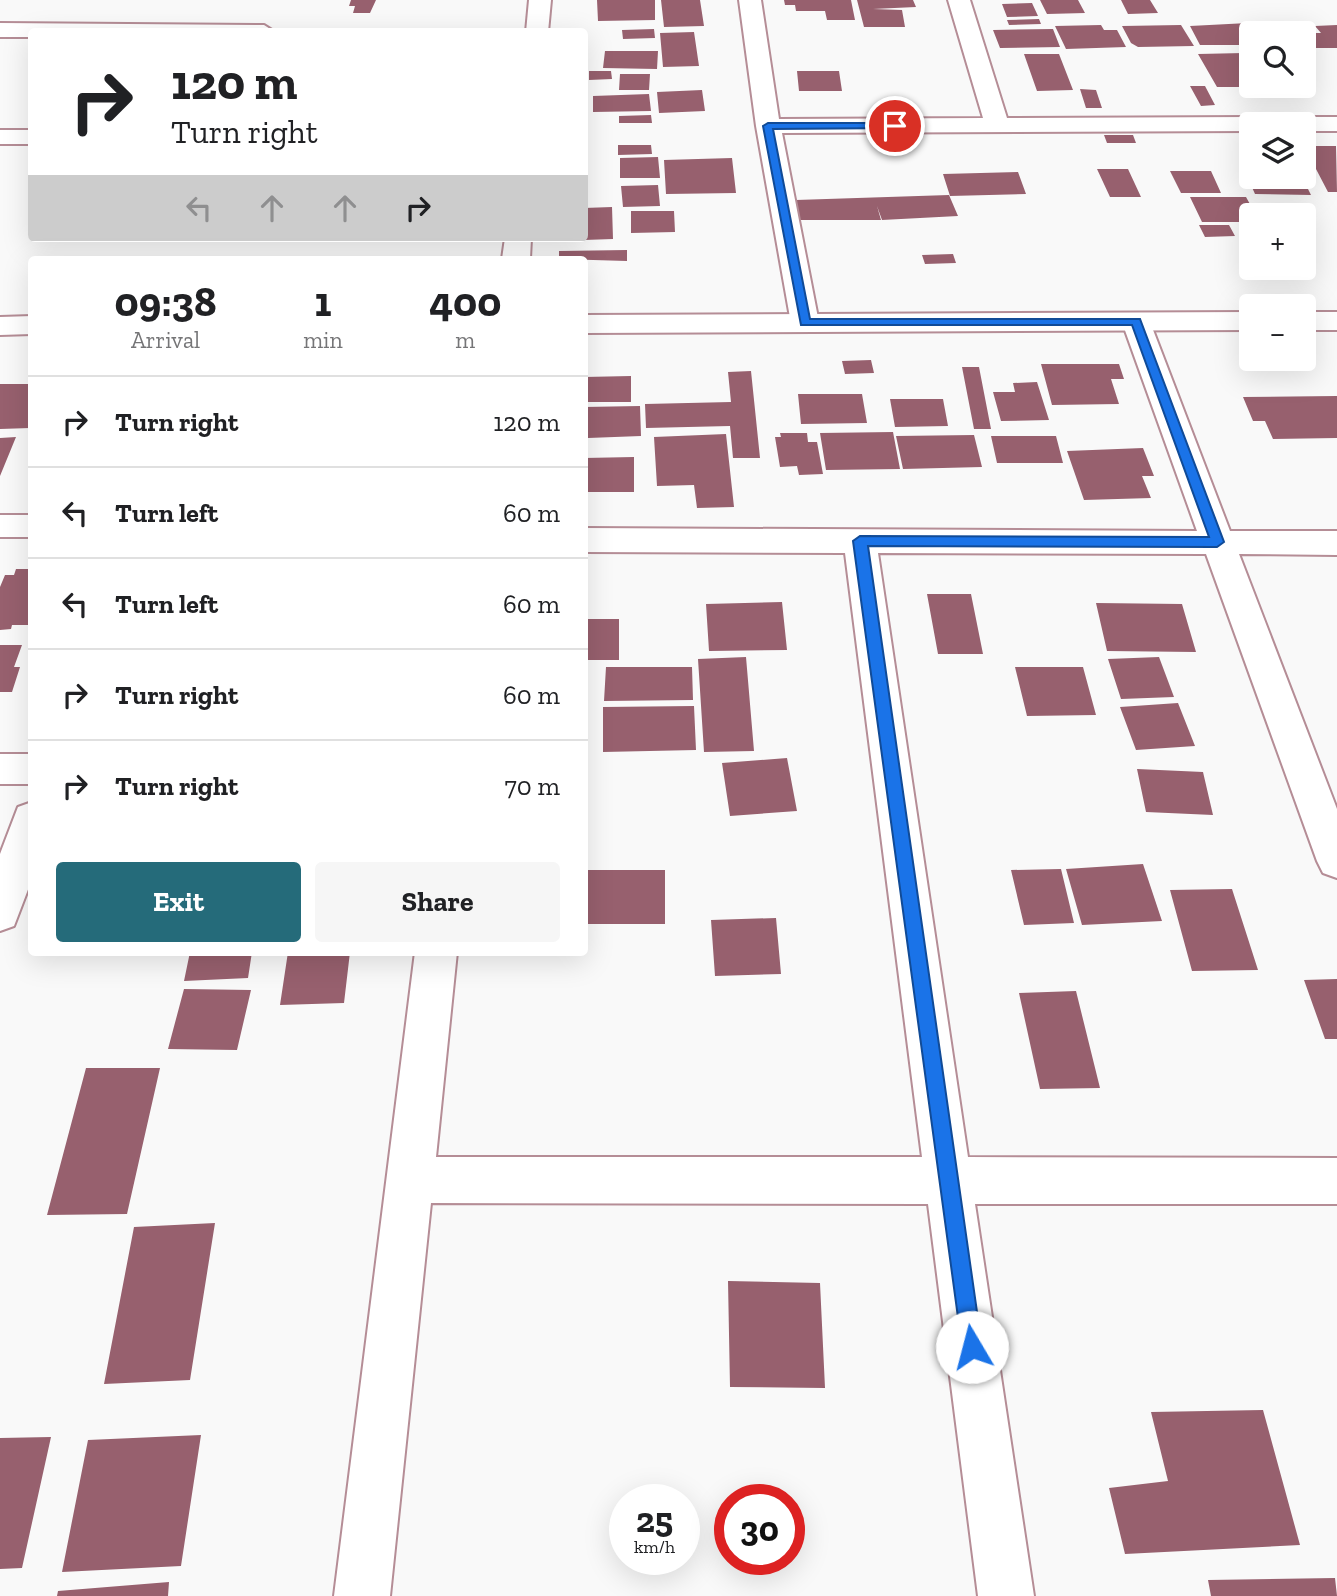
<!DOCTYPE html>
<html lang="en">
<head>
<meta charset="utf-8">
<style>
	:root { --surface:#fff; --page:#f6f6f6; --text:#202124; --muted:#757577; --line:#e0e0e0; --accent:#256b7a }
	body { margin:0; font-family:"Zilla Slab",serif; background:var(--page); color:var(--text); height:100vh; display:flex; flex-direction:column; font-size:26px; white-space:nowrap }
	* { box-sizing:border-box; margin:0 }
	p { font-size:23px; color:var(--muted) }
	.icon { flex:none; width:38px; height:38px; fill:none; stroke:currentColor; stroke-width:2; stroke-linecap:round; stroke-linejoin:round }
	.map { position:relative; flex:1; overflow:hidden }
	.side { position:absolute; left:28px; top:256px; width:560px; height:700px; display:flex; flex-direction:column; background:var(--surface); border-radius:7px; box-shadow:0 7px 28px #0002 }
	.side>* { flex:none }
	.hud { position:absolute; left:28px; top:28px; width:560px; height:214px; border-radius:7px; box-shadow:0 7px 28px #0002; background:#fff; color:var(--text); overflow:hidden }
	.controls { position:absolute; left:1239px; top:21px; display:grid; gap:14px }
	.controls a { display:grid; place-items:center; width:77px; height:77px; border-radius:7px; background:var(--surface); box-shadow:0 7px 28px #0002; font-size:35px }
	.speed { position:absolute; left:609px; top:1484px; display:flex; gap:14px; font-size:35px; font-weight:700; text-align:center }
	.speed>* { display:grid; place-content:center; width:91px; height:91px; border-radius:50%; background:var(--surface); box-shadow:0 7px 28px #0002; line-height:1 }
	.speed small { font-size:18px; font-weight:400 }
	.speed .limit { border:10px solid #d22; background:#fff; color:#111 }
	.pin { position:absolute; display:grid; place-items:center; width:60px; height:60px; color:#fff; margin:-30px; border:4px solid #fff; border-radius:50%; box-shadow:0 2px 7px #0007 }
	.me { position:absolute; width:77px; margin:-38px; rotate:352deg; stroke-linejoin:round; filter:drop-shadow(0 0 5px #0008) }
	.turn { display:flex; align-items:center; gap:24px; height:147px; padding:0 28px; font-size:32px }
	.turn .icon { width:91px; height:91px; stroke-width:2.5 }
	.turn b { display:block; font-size:49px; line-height:60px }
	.lanes { display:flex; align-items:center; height:66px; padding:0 28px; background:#0003; justify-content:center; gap:35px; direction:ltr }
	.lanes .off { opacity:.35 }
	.eta { display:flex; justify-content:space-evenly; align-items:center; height:119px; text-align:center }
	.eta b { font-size:42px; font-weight:800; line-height:49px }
	.button { display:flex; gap:14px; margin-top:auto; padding:14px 28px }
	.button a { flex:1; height:80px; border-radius:7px; background:var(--accent); color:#fff; font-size:28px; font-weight:800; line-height:80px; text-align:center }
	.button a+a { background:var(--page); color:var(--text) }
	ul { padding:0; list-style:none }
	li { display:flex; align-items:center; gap:21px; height:91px; padding:0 28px; border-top:2px solid var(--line) }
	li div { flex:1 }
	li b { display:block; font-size:26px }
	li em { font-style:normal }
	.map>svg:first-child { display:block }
	.building { fill:#97606e }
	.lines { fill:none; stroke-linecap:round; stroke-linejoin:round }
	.street-casing { stroke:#b58d96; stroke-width:4 }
	.secondary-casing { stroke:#b58d96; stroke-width:4 }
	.street { fill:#fff; fill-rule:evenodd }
	.secondary { fill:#fff; fill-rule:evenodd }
	.route { fill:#1a73e8; stroke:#114b97; stroke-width:2 }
</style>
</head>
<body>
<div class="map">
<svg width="1337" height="1596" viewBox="0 0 1337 1596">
	<rect width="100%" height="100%" fill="#f9f9f9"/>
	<path class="building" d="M351,0h25l-6,13h-17l2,-7h-6z
		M597,0h58v20l-57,1z
		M661,0h39l4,26 -40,1z
		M784,0h67l4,20h-28l-2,-9h-29l-1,-6h-10z
		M857,0h56l3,7 -43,2 29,1 3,17h-41z
		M1040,0h38l7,13 -38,1z
		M1121,0h29l8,13 -30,1z
		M1032,3l6,13 -31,1 -5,-13z
		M1039,19l2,5 -32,1 -2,-5z
		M1248,23l6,10h-3v12h-51l-10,-19z
		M1101,25l3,5h13l9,17 -60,2 -11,-23z
		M1181,25l13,21 -56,1 -7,-4 -9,-17z
		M1337,25v23h-33v-15h17l-6,-7z
		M654,29l1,9 -32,1 -1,-9z
		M1053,29l7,18 -60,1 -7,-18z
		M694,32l5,34 -36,1 -3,-34z
		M605,51h53l-1,18 -54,-1z
		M1244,53l7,12v22h-34l-19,-33z
		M1024,54h35l14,36 -36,1z
		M589,71h22l1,8 -23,1z
		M797,71h42l3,20h-43z
		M620,74h30l-1,16h-30z
		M1190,86h15l10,19 -14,1z
		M1080,89l16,1 6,18h-16z
		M702,90l3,21 -46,2 -2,-21z
		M649,94l2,17 -58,1v-16z
		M651,115l1,8h-33v-7z
		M1104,135h29l3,8h-29z
		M618,145h33l1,9 -34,1z
		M1304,146h32l1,46h-9z
		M658,157l2,21h-40v-20z
		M732,158l4,35 -70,1 -2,-34z
		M1097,169h31l13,28h-31z
		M1170,171h41l10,22h-40z
		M1018,172l8,22 -76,2 -7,-22z
		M1247,176l55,1 9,18 -56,-1z
		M658,185l2,21 -37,1 -2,-21z
		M949,195l9,21 -76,4 -5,-14 4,14h-81l-4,-20z
		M1190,197h56l10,18h-5v7h-49z
		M612,207l1,32 -29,1v-32z
		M631,211h43l1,21 -44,1z
		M1199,225h30l6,11 -30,1z
		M627,250v11l-68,-2v-8z
		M953,254l3,9 -31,1 -3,-9z
		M871,360l3,13 -29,1 -3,-13z
		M1041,364h78l5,15h-13l8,25 -67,1z
		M962,367h17l12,62h-17z
		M751,371l9,87h-27l-3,-32 -84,2 -1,-24 86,-2 -3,-30z
		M631,376v26h-47v-25z
		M1037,382l12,38 -48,1 -8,-29h22l-2,-9z
		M0,384h32l-2,44 -30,1z
		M798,394h64l5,29 -66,1z
		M1337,396v42l-64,1 -8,-18h-12l-10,-24z
		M890,399h53l5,27 -53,1z
		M640,406l1,30 -53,2 -4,-31z
		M893,432l7,37 -74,1 -6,-37z
		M780,433h27l1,9h9l6,32 -24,1 -2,-9 -17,1 -5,-30h6z
		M726,434l8,73 -37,1 -3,-23 -37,1 -3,-49z
		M974,435l8,32 -79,2 -7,-33z
		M991,436h65l7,27h-66z
		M16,437l-16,39v-38z
		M1143,448l11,28h-12l9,22 -67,2 -17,-49z
		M634,457v35h-50v-34z
		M16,569h16v56h-20l-1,4 -11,1v-43l5,-12h9z
		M927,594h44l12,60h-45z
		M782,602l5,48 -78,1 -3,-47z
		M1096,603l86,1 14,48 -89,-1z
		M584,619h35v41h-35z
		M0,645h22l-8,22h6l-8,25h-12z
		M746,657l8,94 -50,1 -6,-93z
		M1159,657l15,40 -53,2 -13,-40z
		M606,667h86l1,33 -89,1z
		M1015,667h68l13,48 -69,1z
		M1178,703l17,43 -59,4 -16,-43z
		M694,706l2,44 -93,2v-45z
		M787,758l10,53 -67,5 -8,-53z
		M1137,769l66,3 10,43 -67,-3z
		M1143,864l19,57 -80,4 -16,-56z
		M1061,869l13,54 -50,2 -13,-55z
		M584,870h81v54h-81z
		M1232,889l26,81 -66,1 -22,-81z
		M776,918l5,56 -66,2 -4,-56z
		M190,952h62l-4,26 -64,3z
		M288,952h62l-6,51 -64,2z
		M1337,979v60h-12l-21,-59z
		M184,989l67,1 -14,60 -69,-1z
		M1076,991l24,97 -60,1 -21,-96z
		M86,1068h74l-33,146 -80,1z
		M215,1223l-25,157 -86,4 30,-157z
		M728,1281l92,2 5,105 -95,-1z
		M1263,1410l37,135 -175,9 -16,-66 59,-7 -17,-69z
		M201,1435l-20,131 -119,6 26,-132z
		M51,1437l-29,131 -22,1v-131z
		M1335,1578l2,18h-126l-3,-16z
		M169,1582l-1,14h-111l1,-5z"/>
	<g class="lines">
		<defs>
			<path id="street" d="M529,0h22l-3,32h-22z
				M739,0h22l18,119 204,-1 -35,-118h22l37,118 244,-1 10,4 10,-4h66v14h-33v-7h-53v7l-469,2 37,190 -4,6 -10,3 -10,-3 -4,-6 -35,-197z
				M0,23l264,2 11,7h-243v5h-32z
				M0,130h32v14h-32z
				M505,238h26l-1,21h-28z
				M1136,313l10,3 4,6 80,209h107v24l-98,-1 98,255v69l-14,-5 -6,-12 -111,-307 -328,-1 90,604 369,1v46h-362l59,392h-56l-50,-392 -497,-1 -41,393h-56l81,-644h42l-21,205h486l-77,-604 -261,-1v-24l613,3 -75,-209 4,-6z
				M0,515h32v22h-32z
				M0,754h32v30h-32z
				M32,802v77l-18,47 -14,5v-77l18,-47z"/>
			<path id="secondary" d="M1251,312v18l-667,3v-18z
				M1304,312h33v18h-33z
				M32,316v18l-32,1v-18z"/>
		</defs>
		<use href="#street" class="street-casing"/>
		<use href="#secondary" class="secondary-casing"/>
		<use href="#street" class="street"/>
		<use href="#secondary" class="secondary"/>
	</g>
	<path class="route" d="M895,123l4,5 -126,1 37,190h330l84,223 -7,5 -349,-1 114,801 -3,7 -7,3 -7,-3 -3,-7 -109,-806 7,-5 349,1 -77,-212h-331l-38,-199 5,-3z"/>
</svg>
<div class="controls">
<a><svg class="icon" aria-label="search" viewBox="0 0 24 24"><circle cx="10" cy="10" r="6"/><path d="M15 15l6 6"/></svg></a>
<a><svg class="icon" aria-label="layers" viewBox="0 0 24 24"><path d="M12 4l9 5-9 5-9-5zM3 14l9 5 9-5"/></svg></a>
<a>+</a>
<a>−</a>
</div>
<div class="speed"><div>25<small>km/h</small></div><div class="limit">30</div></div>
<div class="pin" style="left:895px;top:126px;background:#d93025"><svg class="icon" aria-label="arrive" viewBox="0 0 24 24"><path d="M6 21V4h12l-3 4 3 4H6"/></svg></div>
<svg class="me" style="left:972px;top:1347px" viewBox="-20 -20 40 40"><circle r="19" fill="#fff"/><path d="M0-13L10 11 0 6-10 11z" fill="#1a73e8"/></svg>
<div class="hud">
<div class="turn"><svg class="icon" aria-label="right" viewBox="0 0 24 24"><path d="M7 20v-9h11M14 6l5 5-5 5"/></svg><div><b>120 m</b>Turn right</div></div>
<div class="lanes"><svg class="icon off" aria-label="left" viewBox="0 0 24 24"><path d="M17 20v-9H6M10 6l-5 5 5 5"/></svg><svg class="icon off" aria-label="ahead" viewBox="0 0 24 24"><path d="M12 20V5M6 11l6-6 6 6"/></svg><svg class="icon off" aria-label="ahead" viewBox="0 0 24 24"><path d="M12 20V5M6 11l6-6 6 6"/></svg><svg class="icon" aria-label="right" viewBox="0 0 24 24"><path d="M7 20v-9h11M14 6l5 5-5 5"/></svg></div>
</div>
<section class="side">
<div class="eta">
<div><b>09:38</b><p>Arrival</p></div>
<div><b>1</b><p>min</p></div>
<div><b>400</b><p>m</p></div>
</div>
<ul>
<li><svg class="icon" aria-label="right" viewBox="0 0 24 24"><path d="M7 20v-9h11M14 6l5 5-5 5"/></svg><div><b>Turn right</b></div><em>120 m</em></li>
<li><svg class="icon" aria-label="left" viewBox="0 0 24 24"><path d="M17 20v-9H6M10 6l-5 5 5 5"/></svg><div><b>Turn left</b></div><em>60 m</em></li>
<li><svg class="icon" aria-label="left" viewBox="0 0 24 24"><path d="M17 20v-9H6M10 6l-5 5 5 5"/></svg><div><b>Turn left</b></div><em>60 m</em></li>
<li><svg class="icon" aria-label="right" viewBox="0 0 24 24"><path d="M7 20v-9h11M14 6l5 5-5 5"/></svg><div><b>Turn right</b></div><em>60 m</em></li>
<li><svg class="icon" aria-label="right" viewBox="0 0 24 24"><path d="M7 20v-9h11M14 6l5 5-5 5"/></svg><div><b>Turn right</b></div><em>70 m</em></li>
</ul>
<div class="button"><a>Exit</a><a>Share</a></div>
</section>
</div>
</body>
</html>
